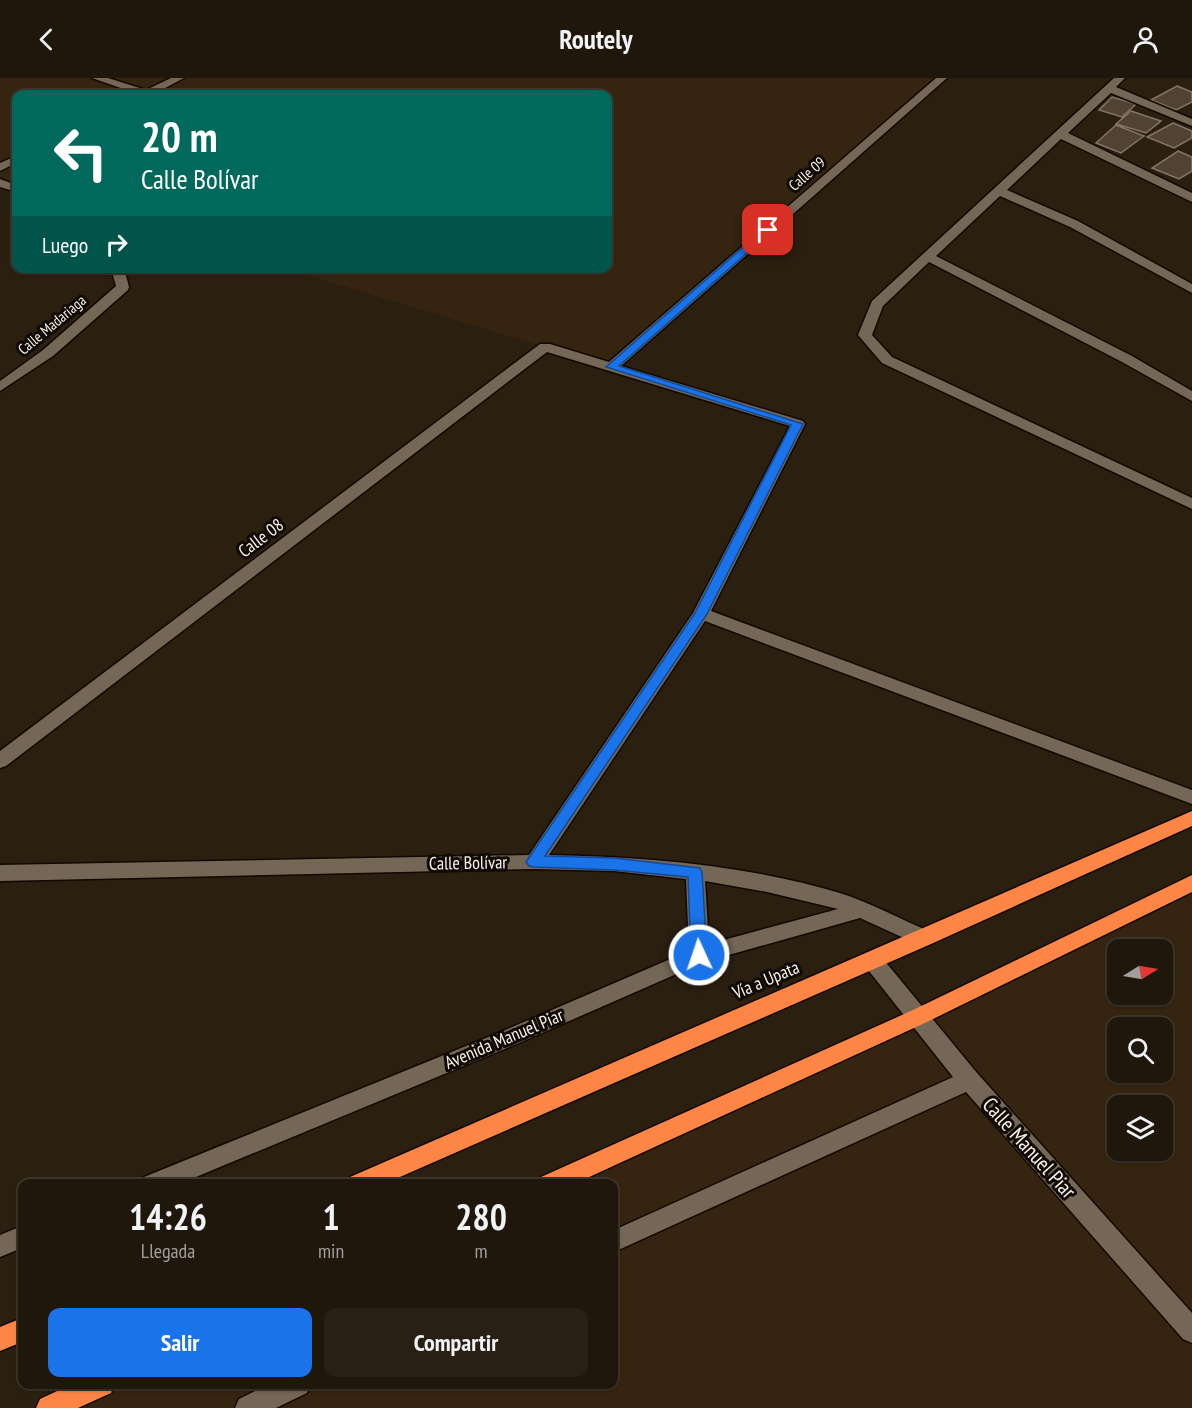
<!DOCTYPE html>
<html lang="es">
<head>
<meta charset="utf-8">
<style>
	:root { --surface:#20170c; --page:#282015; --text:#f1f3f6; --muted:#a29f9d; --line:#3d362d; --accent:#1a73e8 }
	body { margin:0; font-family:"PT Sans Narrow",sans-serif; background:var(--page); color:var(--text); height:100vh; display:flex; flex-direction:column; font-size:22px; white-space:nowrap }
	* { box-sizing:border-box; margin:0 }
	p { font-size:20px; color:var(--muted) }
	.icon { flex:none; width:33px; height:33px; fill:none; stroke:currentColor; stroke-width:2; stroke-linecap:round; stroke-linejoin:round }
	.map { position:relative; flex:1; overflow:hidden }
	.details { position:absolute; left:18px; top:1101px; width:600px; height:210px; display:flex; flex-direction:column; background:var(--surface); border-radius:12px; box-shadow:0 2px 4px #0004,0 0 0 2px var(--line) }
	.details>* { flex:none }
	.banner { position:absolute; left:12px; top:12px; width:600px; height:183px; border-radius:12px; box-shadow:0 2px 4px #0004,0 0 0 2px var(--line); background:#00695c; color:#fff; overflow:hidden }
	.needle { width:39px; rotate:79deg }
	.controls { position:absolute; left:1107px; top:861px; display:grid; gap:12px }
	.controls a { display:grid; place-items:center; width:66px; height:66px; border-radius:12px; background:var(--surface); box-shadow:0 2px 4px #0004,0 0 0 2px var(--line); font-size:30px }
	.pin { position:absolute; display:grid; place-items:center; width:51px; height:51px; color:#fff; margin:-26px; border-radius:12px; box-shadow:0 3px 9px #0006 }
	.me { position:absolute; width:66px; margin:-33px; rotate:357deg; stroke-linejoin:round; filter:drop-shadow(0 0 4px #0008) }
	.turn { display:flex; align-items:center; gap:21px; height:126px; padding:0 30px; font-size:27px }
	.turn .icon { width:78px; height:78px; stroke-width:2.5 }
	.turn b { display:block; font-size:42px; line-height:51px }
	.then { display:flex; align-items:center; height:57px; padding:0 30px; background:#0003; gap:12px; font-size:22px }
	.eta { display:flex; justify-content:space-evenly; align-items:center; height:102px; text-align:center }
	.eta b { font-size:36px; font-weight:700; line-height:42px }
	.action { display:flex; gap:12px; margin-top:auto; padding:12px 30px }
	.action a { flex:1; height:69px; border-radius:12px; background:var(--accent); color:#fff; font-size:24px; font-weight:700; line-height:69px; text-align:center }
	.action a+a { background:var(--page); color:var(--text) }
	header { display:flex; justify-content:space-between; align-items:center; height:78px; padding:0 30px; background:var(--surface); font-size:27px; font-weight:700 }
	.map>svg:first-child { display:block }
	.built { fill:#35240f; fill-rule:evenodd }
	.building { fill:#504333; stroke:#857664; stroke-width:1.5 }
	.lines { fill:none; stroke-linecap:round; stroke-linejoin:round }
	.street-casing { stroke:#130800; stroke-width:3 }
	.highway-casing { stroke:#130800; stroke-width:3 }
	.street { fill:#756755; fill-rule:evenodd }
	.highway { fill:#fd8646; fill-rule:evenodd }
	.route { fill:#1a73e8; stroke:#114b97; stroke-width:1.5 }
	.labels { text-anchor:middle; stroke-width:6; stroke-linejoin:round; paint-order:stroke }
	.far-street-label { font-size:15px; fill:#fbf2e8; stroke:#0f0a05 }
	.street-label { font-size:18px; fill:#fbf2e8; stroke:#0f0a05 }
	.near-street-label { font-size:21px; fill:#fbf2e8; stroke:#0f0a05 }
</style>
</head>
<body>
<header><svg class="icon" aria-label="back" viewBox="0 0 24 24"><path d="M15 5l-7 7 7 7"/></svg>Routely<svg class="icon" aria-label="person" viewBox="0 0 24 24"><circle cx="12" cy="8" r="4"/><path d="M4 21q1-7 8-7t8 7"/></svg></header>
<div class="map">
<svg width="1192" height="1330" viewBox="0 0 1192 1330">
	<rect width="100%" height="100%" fill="#2b1f10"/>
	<path class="built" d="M0,0h942l-331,289 -324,-98 321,-1v-174h-592v93l-16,-5z
		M1192,802v528h-1159l52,-24h529v-200l-84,-1 385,-173zM1118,872h44v44h-44zM1118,950h44v44h-44zM1118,1028h44v44h-44z"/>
	<path class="building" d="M1177,8l15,6v10l-16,8 -25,-10z
		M1112,19l24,7 -14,13 -23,-7z
		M1131,33l30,10 -15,12 -30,-9z
		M1173,45l19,8v7l-18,10 -27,-11z
		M1116,47l28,11 -23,17 -25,-10z
		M1178,73l14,6v14l-13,8 -27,-11z"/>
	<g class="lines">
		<defs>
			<path id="street" d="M92,0h16l38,12 25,-12h13l-30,16h-16z
				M936,0h11l-326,288 182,55 2,3 -94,187 481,179v14l-487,-183 -156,234c98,2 200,10 294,39 30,10 59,26 88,38l3,6 -3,6 -7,2 -7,-2 -57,-26 -156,44 -185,81 -340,141h-38l3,-7 359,-146 186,-80 -3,-72 -72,-8 -80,-2 -534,12v-16l529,-10 164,-242 97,-187 -243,-74 -541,414 -6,2v-17l540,-407h10l59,18zM705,803l62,11 71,17 -129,35z
				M1114,0h11l-9,9 76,32v7l-81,-33 -43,40 124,60v9l-131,-63 -54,51 71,31 114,63v9l-122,-66 -70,-31 -64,60 196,100 60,35v10l-70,-39 -193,-100 -46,44 -11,29 20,22 300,141v11l-310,-146 -24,-28 14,-34z
				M16,78v7l-16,8v-8z
				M0,101l16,6v7l-16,-5z
				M111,190h13l5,19 -1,3 -75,66 -53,35v-10l43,-31 73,-64z
				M872,874l7,2 98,119 215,240v30l-9,-4 -217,-247 -352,160v-22l339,-153 -88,-111 -3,-6 3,-6z
				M22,1148v22l-22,9v-22z
				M269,1306h41l-3,9 -31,15h-41l4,-9z"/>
			<path id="highway" d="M1192,733v15l-261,118 -547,240h-37l3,-7z
				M1192,797v17l-265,130 -353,162h-36l3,-7 372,-167z
				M22,1240v24l-22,9v-24z
				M72,1306h42l-3,9 -33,15h-42l4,-9z"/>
		</defs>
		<use href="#street" class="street-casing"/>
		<use href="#highway" class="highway-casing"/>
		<use href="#street" class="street"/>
		<use href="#highway" class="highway"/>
	</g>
	<path class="route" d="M765,150l8,2 -154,136 184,58 -96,190 -162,242 69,2 86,10 2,4 5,83 -2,4 -6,2 -5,-2 -3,-4 -3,-78 -74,-7 -80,-3 -5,-1 -3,-4 169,-249 96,-188 -185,-58z"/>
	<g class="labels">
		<g class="far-street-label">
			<text transform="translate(807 96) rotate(-41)" y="5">Calle 09</text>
			<text transform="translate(52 247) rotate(-40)" y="5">Calle Madariaga</text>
		</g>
		<g class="street-label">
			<text transform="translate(261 460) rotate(-37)" y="6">Calle 08</text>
			<text transform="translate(468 785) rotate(-1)" y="6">Calle Bolívar</text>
			<text transform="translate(766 902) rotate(-23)" y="6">Vía a Upata</text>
			<text transform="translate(504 961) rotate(-23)" y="6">Avenida Manuel Piar</text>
		</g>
		<g class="near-street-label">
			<text transform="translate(1029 1070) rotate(48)" y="7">Calle Manuel Piar</text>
		</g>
	</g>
</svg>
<div class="controls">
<a><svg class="needle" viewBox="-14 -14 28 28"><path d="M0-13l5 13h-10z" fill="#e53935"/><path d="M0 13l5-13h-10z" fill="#a29f9d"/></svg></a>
<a><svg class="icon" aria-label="search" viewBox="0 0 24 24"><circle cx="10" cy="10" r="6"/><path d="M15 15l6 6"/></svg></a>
<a><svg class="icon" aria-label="layers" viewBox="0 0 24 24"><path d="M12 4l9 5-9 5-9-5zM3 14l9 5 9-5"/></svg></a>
</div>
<div class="pin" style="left:768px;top:152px;background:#d93025"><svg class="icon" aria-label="arrive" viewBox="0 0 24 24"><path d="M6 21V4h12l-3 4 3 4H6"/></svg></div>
<svg class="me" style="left:699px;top:877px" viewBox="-20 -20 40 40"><circle r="17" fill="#1a73e8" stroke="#fff" stroke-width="3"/><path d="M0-11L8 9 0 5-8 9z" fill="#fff"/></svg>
<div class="banner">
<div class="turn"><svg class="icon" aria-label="left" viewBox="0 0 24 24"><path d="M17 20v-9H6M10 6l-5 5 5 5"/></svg><div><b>20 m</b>Calle Bolívar</div></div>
<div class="then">Luego<svg class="icon" aria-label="right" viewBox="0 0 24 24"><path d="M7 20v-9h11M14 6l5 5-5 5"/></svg></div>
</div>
<section class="details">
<div class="eta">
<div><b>14:26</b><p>Llegada</p></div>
<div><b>1</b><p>min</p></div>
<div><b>280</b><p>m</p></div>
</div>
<div class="action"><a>Salir</a><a>Compartir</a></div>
</section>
</div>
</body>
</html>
